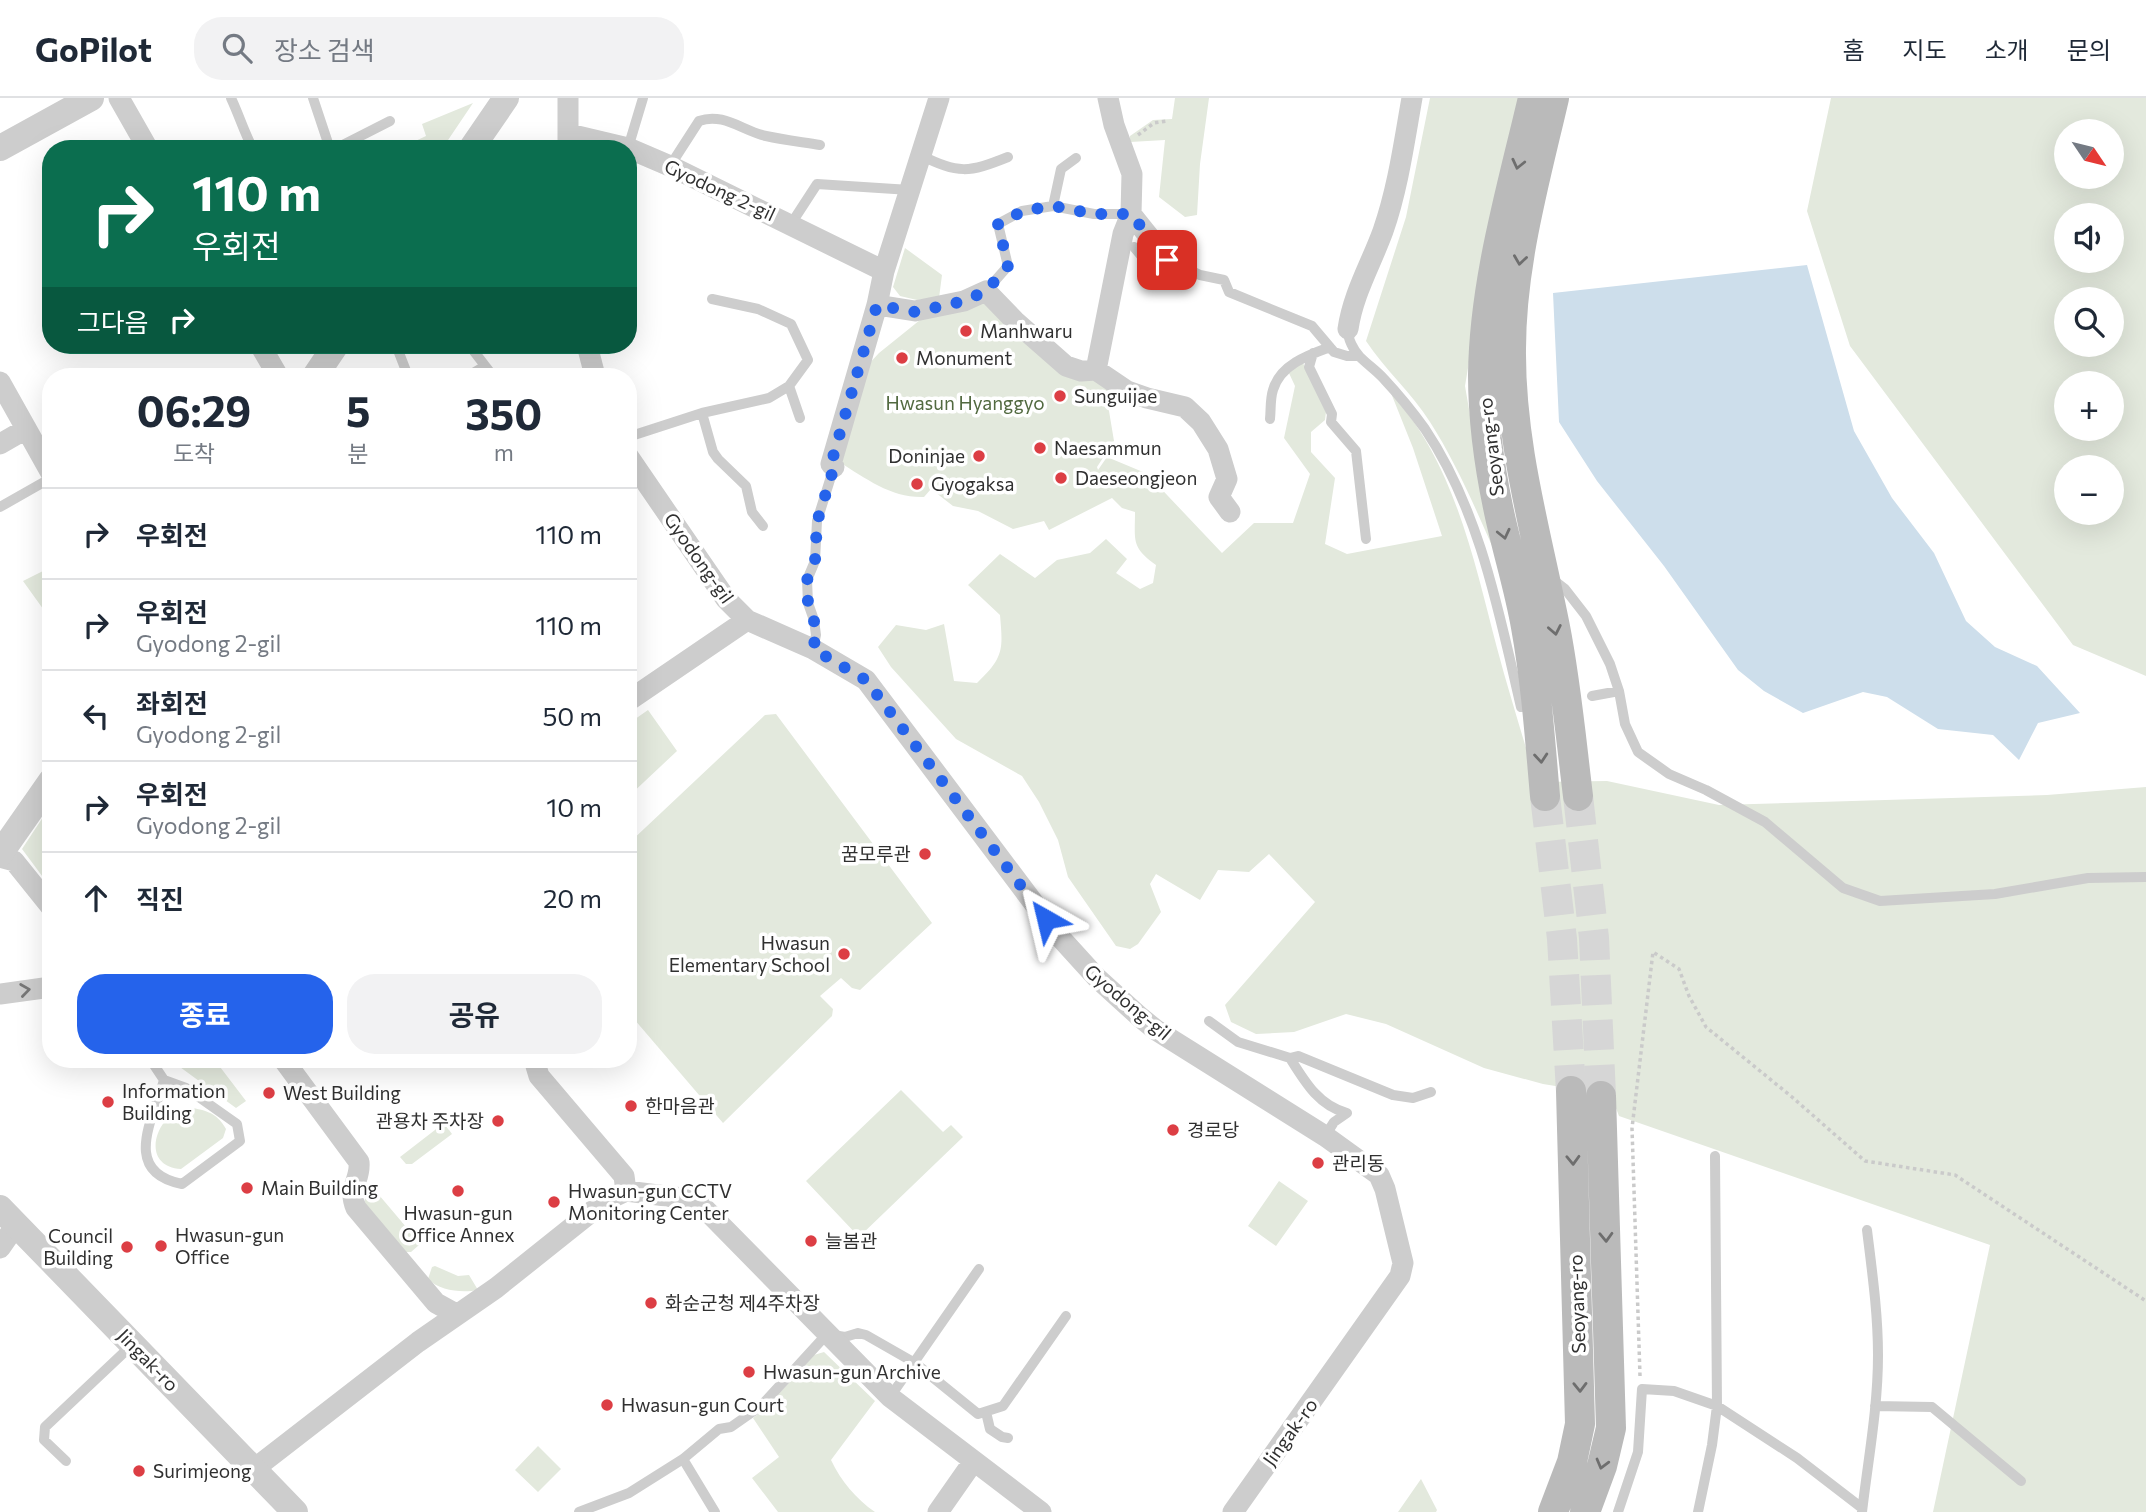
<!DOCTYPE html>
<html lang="ko">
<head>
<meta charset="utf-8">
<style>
	:root { --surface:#fff; --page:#f2f2f3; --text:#1f2937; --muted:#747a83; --line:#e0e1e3; --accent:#2563eb }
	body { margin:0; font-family:Commissioner,"Noto Sans KR",sans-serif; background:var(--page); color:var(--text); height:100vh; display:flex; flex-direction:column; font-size:26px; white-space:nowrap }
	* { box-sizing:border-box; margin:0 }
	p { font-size:23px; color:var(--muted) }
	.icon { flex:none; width:38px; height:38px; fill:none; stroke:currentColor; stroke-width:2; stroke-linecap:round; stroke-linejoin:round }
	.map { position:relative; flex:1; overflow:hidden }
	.drawer { position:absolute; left:42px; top:270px; width:595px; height:700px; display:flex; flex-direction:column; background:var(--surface); border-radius:28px; box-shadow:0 7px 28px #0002 }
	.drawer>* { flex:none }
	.guide { position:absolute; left:42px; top:42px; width:595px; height:214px; border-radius:28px; box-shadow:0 7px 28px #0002; background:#0b6e4f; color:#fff; overflow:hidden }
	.needle { width:46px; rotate:125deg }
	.tools { position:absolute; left:2054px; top:21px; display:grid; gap:14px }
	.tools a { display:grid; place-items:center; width:70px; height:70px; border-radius:50%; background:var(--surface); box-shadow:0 7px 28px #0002; font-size:35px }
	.pin { position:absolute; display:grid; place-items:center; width:60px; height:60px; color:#fff; margin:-30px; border-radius:14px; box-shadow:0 4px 10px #0006 }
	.me { position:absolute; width:77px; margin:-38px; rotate:323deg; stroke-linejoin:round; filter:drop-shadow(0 0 5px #0008) }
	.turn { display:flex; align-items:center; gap:24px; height:147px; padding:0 35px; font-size:32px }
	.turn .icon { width:91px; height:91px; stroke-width:2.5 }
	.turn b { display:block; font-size:49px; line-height:60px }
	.then { display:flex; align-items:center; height:66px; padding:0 35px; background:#0003; gap:14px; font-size:26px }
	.eta { display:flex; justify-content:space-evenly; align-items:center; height:119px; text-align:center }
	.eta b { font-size:42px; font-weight:700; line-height:49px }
	.cta { display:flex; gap:14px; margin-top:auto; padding:14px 35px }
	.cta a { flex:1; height:80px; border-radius:28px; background:var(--accent); color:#fff; font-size:28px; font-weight:700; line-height:80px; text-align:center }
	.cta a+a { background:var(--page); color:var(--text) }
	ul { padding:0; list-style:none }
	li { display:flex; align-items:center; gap:21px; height:91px; padding:0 35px; border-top:2px solid var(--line) }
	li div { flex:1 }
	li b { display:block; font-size:26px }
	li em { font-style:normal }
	header { display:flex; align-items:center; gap:42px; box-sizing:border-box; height:98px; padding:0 35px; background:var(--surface); border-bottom:2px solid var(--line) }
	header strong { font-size:33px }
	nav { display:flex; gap:38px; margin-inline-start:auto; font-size:24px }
	.search { width:490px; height:63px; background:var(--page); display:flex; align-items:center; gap:18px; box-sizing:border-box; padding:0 24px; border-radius:28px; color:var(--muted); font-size:26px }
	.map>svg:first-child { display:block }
	.green { fill:#e3e9dd; fill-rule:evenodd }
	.water { fill:#cddeeb }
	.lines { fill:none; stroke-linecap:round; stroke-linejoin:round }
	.secondary-tunnel { stroke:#d6d6d6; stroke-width:30; stroke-dasharray:30 15; stroke-linecap:butt }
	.path { stroke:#cacaca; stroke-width:3.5; stroke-dasharray:3.5 3.5; stroke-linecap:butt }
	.service { stroke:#cdcdcd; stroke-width:10 }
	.minor { stroke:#cdcdcd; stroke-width:21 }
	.tertiary { stroke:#cdcdcd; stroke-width:26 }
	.secondary { stroke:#bababa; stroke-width:30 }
	.oneway { stroke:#6e6e6e }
	.oneway2 { stroke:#777 }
	.route { stroke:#2563eb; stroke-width:12; stroke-dasharray:0 21.6 }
	.poi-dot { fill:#dc3e44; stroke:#fff; stroke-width:2.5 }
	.labels { text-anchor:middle; stroke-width:7; stroke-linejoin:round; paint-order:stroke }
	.street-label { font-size:19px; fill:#303030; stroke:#fff }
	.poi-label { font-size:19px; fill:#303030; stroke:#fff; text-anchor:start }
	.park-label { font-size:19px; fill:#526a40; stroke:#fff }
</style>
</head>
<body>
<header>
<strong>GoPilot</strong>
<div class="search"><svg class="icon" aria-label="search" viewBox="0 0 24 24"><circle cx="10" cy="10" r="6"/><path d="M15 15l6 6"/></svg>장소 검색</div>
<nav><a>홈</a><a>지도</a><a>소개</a><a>문의</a></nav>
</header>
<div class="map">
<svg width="2146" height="1414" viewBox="0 0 2146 1414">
	<rect width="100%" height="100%" fill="#fff"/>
	<path class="green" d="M1175,0h34l-9,66 -3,51 -12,2 -26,-20 6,-57 -35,2v-6l23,-16 19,-1z
		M1430,0h89l-25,113 -29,175 28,162c-19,-43 -38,-87 -63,-126 -18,-29 -45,-52 -64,-81l40,-124z
		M1831,0h315v578l-73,-31 -223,-299 -43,-135zM2067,33h45v46h-45zM2067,117h45v46h-45zM2067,201h45v46h-45zM2067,285h45v46h-45zM2067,369h45v46h-45z
		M473,5l-31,46h-30l-5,-4 19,-9 -4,-12z
		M905,150l37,27 -3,23 -22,2 -17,-4 -7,-9z
		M983,200l130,94 -6,7 7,42 -17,26 1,3 9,-13 36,15 7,5 72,76 32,-30h39l17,-49 -26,-36 11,-52 -7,-15 15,-8 23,49 -1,8 -14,12v20l24,26 -10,66 22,10 95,-18 -29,-88 -22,-55c63,69 83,167 106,255 12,45 26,89 39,134l71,-1 112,24 328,-10 99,-8v725h-213l57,-267 -371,-129 -8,-21 -68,-11 -59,-16 -98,-44 -40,-10 -52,18 -38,2 -25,-12 -6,-17 90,-103 -46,-48 -20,18 -31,-2 -18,30 -44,-26 -6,10 11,28 -23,32 -8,5 -14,-3 -48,-69 -10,-37 -19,-38 -17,-26 -66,-37 -65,-72 -13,-20 18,-22 30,5 18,-6 10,57 23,2c27,-26 26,-33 23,-68l-32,-30 32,-31 35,24 22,-18 33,-7 16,-14 21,20 -11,14 24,16 13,-6 3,-18c-25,-18 -21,-24 -21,-53l-13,-4 -10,-10 -63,32 -5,-9 -31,8 -35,-18 -25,-5 -22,-17 -7,8c-33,1 -57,-18 -85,-35l27,-95 13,-14 41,-33z
		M51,469v53l-28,-39z
		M648,612l29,41 -49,46v-73z
		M776,616l156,209 -72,67 -8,-2 -11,-10 -21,18 13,13 -1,7 -109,107 -95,-111v-168l137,-129z
		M51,707v83l-29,-39z
		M169,961h45l32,42 -10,7z
		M901,992l42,42 8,-7 12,12 -104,100 -53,-56z
		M186,1009c18,3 30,4 40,22l-3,9 -42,31c-42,-3 -26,-54 5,-62z
		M444,1025l8,11 -40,30h-6l-6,-7z
		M1279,1083l29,20 -32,45 -28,-20z
		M372,1094l7,3 39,46 1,4 -8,7h-8l-38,-44v-11z
		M435,1168l23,10 11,-1 9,15c-16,3 -38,1 -50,-11l4,-12z
		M824,1254l51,49 -44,59c10,21 25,39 44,52h-97l-26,-34 27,-21 -26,-39 12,-9 49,-54z
		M538,1348l23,23 -23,23 -23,-22z
		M1421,1381l16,31 -1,2h-38z"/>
	<path class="water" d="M1807,167l47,166 38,67 42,55 32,68 29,26 42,19 43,47 -42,10 -19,37 -26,-25 -55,-6 -51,-32 -24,-5 -60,21 -39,-22 -26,-21 -74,-104 -67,-85 -38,-59 -6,-129z"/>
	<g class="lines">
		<path class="secondary-tunnel" d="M1545,698l17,143 9,152
			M1578,698l16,142 7,158"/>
		<path class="path" d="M1138,37l16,-12 13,-2
			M1640,1278l-8,-248 21,-176 26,17 10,27 17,31 86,70 73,64 90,14 191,126"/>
		<path class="service" d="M231,0c8,17 13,34 22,51
			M313,0l17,51
			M628,50l15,-50
			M335,51l55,-28
			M920,57c39,19 48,18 88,2
			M670,68l29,-45c24,-9 44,10 67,15 18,4 36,6 54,9
			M1053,108l41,8h37
			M791,126l26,-40 93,6
			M1134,149l19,23 15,1 4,-8
			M1167,161l33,16 24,5 5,12 83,34 22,26 13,4h12
			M986,193l22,-25 -10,-42 24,-13 31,-5 8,-37 15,-11
			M1348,231c-1,9 6,22 12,28 8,8 17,14 24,22 15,16 28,32 41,50 55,82 74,184 96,278l12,-2
			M396,247l12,31
			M469,247l24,31
			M1313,255l-4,14 23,47 -1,8 25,29 10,88
			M468,278l17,-10
			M789,288l11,32
			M702,315l11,39 5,7 28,27 6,26 11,14
			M1270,321c1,-9 0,-20 3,-29 7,-25 35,-35 57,-43
			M628,339l74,-24 67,-15 20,-12 19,-26 -17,-36 -33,-15 -46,-10
			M0,409l51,-29
			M1552,481l13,10 21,27 24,48 9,27 6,33 13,28 31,22 37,16 59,32 78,66 37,13 115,-7 93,-16 58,-1
			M813,551l3,-14 -2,-15 -6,-17 -1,-23 8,-19 2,-40 17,-54
			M1592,598l27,-5
			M1209,923l29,21 52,16
			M150,961l14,21 22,8 51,36 3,17 -58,43c-61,-12 -29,-65 -18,-104
			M1325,1038l9,-14 13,-9c-28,-7 -42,-31 -57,-55l8,-2 95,39 20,3 18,-6
			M890,1299l89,-128
			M1875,1308l57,1 89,74
			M986,1314l4,17 12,8 6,1
			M683,1361l32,53
			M66,1363l-22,-21 1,-13 88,-83
			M579,1414l50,-19 54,-34 36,-30 12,-2 30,-21 66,-72 18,3 13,-4 8,2 49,28 63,51 25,-8 63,-90
			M1618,1414l20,-60 4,-63 32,2 43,15 80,52 65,50
			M1698,1414l14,-67 5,-39 -2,-250
			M1862,1414c6,-52 16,-104 16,-157 0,-42 -6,-84 -11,-125"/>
		<path class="minor" d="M119,0l29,51
			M568,0v50
			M1108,0l6,27 18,49 -1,40 36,45
			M569,36l59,14 42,18 214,105
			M877,207l38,6 49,-10 22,-10 29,30 51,45 15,5 15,-1 31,21 20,7 38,9 16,15 17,27 9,30 -8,18 11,15
			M1348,231c5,-35 23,-65 35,-98 15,-43 21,-88 29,-133
			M260,247l18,31
			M587,247l8,31
			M1096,272l27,-136 8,-20
			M0,284l51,91
			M0,346l26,-15
			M628,358l98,143 21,21 66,29 53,31 191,254 40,44 43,39 16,13 169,106 54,39 6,14 18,74 -3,13 -167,236
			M834,369l-3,-3 46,-159 7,-34 55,-173
			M628,603l119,-81
			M0,759l14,4 37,46
			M0,896l51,-7
			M283,961l76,103c2,19 -12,25 -3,46l80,95 20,11
			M538,961l-2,7 3,10 85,100 2,15 56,7 22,10 186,189 151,115
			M0,1150l16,-23
			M254,1371l164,-127 78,-54 109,-87 21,-10
			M938,1414l35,-50"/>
		<path class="tertiary" d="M0,50l91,-50
			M471,51l35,-51
			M315,278l21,-31
			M0,756l51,-73
			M0,1110l295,304"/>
		<path class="secondary" d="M1533,0c-21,90 -49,184 -50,277 0,44 6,89 15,132 8,40 21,79 28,120 10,55 14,112 19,169
			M1554,0c-19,82 -43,166 -43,251 -1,96 26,186 44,278 11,56 16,112 23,169
			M1553,1414l19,-50 8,-38 -9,-333
			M1585,1414l17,-46 9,-38 -10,-332"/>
	</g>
	<defs><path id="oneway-chevron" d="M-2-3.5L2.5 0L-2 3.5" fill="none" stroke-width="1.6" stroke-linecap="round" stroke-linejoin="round" transform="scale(1.75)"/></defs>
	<g class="oneway">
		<use href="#oneway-chevron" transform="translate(1518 66) rotate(103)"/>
		<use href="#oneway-chevron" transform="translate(1520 162) rotate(98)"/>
		<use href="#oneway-chevron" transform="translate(1504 436) rotate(77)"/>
		<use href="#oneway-chevron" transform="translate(1555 532) rotate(79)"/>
		<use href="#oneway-chevron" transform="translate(1541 660) rotate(85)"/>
		<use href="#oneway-chevron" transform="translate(1573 1062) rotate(88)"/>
		<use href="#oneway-chevron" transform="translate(1606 1139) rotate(88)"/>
		<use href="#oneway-chevron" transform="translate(1580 1289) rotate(89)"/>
		<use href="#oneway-chevron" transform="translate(1602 1366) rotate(105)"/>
	</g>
	<use class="oneway2" href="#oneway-chevron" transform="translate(25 892) rotate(-8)"/>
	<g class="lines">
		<path class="route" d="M1046,821l-180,-239 -53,-31 3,-14 -2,-14 -6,-18 -1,-23 8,-19 2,-39 17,-55 -3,-3 46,-159 38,7 49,-11 22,-10 22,-25 -10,-42 25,-13 30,-5 41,8h37l36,46"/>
	</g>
	<g class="poi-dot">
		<circle cx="966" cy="233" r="7"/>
		<circle cx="902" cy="260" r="7"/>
		<circle cx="1060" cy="298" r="7"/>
		<circle cx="1040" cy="350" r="7"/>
		<circle cx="979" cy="358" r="7"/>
		<circle cx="1061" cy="380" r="7"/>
		<circle cx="917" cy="386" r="7"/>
		<circle cx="925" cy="756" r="7"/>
		<circle cx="844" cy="856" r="7"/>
		<circle cx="269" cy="995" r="7"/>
		<circle cx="108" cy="1004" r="7"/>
		<circle cx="631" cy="1008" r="7"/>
		<circle cx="498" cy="1023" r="7"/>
		<circle cx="1173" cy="1032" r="7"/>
		<circle cx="1318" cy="1065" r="7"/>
		<circle cx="247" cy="1090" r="7"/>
		<circle cx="458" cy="1093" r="7"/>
		<circle cx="554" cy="1104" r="7"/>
		<circle cx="811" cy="1143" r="7"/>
		<circle cx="161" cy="1148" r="7"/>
		<circle cx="127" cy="1149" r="7"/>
		<circle cx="651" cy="1205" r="7"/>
		<circle cx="749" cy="1274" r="7"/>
		<circle cx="607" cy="1307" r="7"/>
		<circle cx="139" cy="1373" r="7"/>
	</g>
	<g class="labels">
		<g class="street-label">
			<text transform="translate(720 92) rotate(25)" y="7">Gyodong 2-gil</text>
			<text transform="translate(1491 349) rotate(-97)" y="7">Seoyang-ro</text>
			<text transform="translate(699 460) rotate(55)" y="7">Gyodong-gil</text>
			<text transform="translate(1128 904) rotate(40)" y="7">Gyodong-gil</text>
			<text transform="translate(1577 1206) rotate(-92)" y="7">Seoyang-ro</text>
			<text transform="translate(148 1262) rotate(46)" y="7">Jingak-ro</text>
			<text transform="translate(1290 1334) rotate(-54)" y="7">Jingak-ro</text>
		</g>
		<g class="poi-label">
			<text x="980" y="240">Manhwaru</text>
			<text x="916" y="267">Monument</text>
			<text x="1074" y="305">Sunguijae</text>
			<text x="1054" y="357">Naesammun</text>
			<text x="965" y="365" text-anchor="end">Doninjae</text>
			<text x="1075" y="387">Daeseongjeon</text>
			<text x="931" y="393">Gyogaksa</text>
			<text x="911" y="763" text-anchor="end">꿈모루관</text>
			<text x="830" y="852" text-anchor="end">Hwasun<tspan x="830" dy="22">Elementary School</tspan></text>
			<text x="122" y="1000">Information<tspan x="122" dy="22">Building</tspan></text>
			<text x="283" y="1002">West Building</text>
			<text x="645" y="1015">한마음관</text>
			<text x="484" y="1030" text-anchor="end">관용차 주차장</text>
			<text x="1187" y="1039">경로당</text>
			<text x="1332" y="1072">관리동</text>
			<text x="261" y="1097">Main Building</text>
			<text x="568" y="1100">Hwasun-gun CCTV<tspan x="568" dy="22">Monitoring Center</tspan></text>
			<text x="458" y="1122" text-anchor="middle">Hwasun-gun<tspan x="458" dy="22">Office Annex</tspan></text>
			<text x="175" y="1144">Hwasun-gun<tspan x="175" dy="22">Office</tspan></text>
			<text x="113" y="1145" text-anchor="end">Council<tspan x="113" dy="22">Building</tspan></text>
			<text x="825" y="1150">늘봄관</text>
			<text x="665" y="1212">화순군청 제4주차장</text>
			<text x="763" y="1281">Hwasun-gun Archive</text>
			<text x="621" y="1314">Hwasun-gun Court</text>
			<text x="153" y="1380">Surimjeong</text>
		</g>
		<g class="park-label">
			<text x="965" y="312">Hwasun Hyanggyo</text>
		</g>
	</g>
</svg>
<div class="tools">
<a><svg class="needle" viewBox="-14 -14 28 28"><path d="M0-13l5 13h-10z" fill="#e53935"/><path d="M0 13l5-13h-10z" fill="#747a83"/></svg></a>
<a><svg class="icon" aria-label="sound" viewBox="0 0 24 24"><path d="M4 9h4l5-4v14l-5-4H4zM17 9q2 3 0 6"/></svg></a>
<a><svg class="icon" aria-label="search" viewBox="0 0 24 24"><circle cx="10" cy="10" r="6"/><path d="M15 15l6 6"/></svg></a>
<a>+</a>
<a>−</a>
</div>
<div class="pin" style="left:1167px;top:162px;background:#d93025"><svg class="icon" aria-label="arrive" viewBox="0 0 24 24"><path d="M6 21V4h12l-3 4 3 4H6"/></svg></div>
<svg class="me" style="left:1046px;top:821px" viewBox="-20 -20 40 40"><path d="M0-17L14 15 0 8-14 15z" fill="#2563eb" stroke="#fff" stroke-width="4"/></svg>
<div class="guide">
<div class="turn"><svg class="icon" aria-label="right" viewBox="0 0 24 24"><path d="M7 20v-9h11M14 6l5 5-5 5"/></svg><div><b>110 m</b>우회전</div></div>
<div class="then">그다음<svg class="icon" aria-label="right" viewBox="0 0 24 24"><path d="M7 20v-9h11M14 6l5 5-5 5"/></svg></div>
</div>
<section class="drawer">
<div class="eta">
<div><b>06:29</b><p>도착</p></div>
<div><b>5</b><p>분</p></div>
<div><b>350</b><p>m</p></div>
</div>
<ul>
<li><svg class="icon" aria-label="right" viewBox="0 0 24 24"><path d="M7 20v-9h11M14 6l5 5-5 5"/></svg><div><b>우회전</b></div><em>110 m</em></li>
<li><svg class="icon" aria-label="right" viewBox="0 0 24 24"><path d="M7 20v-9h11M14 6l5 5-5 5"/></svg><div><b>우회전</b><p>Gyodong 2-gil</p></div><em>110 m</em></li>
<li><svg class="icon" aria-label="left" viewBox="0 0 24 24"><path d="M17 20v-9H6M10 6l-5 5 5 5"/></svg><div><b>좌회전</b><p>Gyodong 2-gil</p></div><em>50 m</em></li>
<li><svg class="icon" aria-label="right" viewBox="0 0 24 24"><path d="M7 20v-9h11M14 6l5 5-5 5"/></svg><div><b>우회전</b><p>Gyodong 2-gil</p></div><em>10 m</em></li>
<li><svg class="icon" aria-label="ahead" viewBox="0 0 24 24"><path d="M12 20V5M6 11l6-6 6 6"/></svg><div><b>직진</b></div><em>20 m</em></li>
</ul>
<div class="cta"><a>종료</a><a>공유</a></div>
</section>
</div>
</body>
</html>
